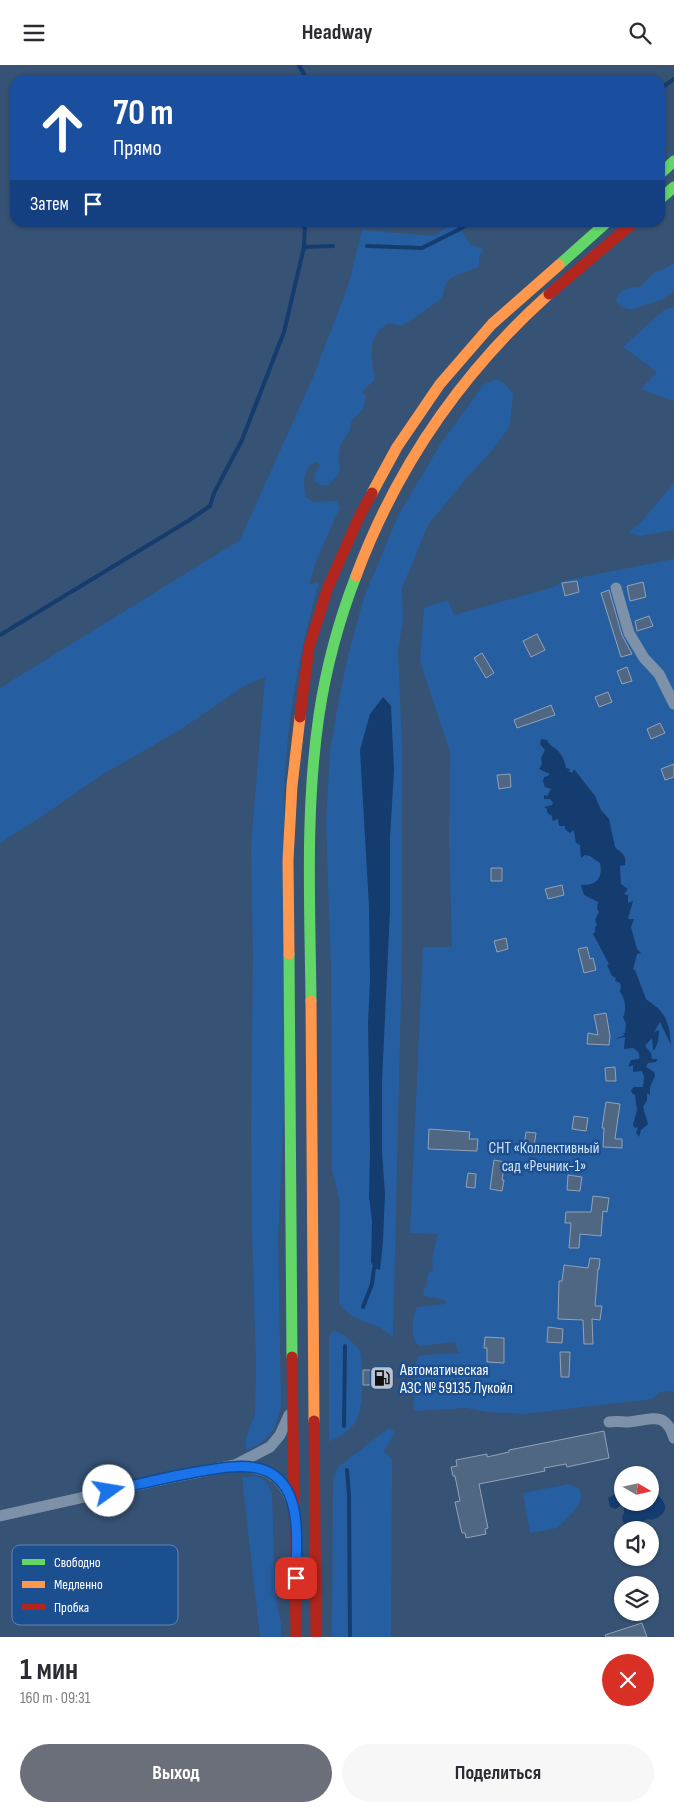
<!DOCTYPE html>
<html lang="ru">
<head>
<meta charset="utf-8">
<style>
	:root { --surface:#fff; --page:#f7f7f7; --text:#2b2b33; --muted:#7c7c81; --accent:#6b6f79 }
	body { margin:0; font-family:"Sofia Sans Condensed",sans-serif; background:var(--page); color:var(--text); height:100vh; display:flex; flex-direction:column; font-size:19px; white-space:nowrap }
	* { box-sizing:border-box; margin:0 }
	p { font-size:16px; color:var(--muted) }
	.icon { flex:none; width:28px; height:28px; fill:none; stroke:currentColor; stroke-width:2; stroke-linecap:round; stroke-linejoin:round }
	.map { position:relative; height:1572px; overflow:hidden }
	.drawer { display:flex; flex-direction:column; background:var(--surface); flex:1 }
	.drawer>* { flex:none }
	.hud { position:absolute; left:10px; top:10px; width:655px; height:152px; border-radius:15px; box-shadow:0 1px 4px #0004; background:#1a4fa0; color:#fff; overflow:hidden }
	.needle { width:32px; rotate:99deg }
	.buttons { position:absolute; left:614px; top:1401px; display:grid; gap:10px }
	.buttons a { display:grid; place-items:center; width:45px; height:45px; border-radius:50%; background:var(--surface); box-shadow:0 1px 4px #0004; font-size:25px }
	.pin { position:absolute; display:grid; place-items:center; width:42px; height:42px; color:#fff; margin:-21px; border-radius:10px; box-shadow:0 2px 8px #0006 }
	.me { position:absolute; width:55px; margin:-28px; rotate:77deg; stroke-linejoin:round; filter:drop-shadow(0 0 4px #0008) }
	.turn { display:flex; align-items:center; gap:18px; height:105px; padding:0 20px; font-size:22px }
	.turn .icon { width:65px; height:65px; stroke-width:2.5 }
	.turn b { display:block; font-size:35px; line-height:42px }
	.then { display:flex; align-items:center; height:48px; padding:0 20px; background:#0003; gap:10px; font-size:19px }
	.round { display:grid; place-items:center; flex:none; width:52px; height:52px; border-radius:26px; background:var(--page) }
	.head { display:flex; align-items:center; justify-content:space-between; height:85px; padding:0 20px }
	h1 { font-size:30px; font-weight:700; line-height:38px }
	.primary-button { display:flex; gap:10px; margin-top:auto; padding:10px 20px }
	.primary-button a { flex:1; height:58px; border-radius:30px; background:var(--accent); color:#fff; font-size:20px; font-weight:700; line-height:58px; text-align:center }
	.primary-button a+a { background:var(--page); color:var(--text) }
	header { display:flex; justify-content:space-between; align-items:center; height:65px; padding:0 20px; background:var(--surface); font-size:22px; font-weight:700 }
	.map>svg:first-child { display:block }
	.green { fill:#265fa1 }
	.water { fill:#153c6e }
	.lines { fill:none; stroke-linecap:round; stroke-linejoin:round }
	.stream { stroke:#153c6e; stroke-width:4 }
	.building { fill:#506783; stroke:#92a2b6 }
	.street { stroke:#7d92a8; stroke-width:11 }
	.fast { stroke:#63d668; stroke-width:11 }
	.slow { stroke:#ff974d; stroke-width:11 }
	.jam { stroke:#b3261e; stroke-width:11 }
	.route-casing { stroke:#114b97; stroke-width:12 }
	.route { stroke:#1a73e8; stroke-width:9 }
	.labels { text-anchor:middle; stroke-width:5; stroke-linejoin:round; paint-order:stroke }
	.park-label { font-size:16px; fill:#cfe3fa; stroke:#1b4f8f }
	.poi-label { font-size:16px; fill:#fff; stroke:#1b4f8f; text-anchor:start }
	.key { fill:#1b4f8f; stroke:#5f84b1; stroke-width:1 }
	.key-label { font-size:14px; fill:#fff }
</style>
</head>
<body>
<header><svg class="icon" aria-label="menu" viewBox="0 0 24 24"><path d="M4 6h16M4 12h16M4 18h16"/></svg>Headway<svg class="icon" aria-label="search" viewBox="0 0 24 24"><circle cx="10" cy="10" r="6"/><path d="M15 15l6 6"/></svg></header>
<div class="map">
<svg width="674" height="1572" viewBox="0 0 674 1572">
	<rect width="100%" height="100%" fill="#365274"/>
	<path class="green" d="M453,158h3l15,22 11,3 1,3 -4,5v10c-10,7 -27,7 -33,18 -3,6 -2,11 -6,16l-38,26 -13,-3c-23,13 -18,35 -14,56l-13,13 4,4 -3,13 -11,11 -3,12 -9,14 -2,12 2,10 -2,6 -8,10 -8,2 -7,-4 -1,-7 6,-9 -3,-4c-15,3 -14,23 -11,35l7,5 23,-1 4,6 -24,54 -7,24 10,-3c-20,72 -32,135 -35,211l1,295 -7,151 3,166c-5,24 -11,37 -35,45v-13l9,-23 1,-49 -4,-138 -1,-97 2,-177 -2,-107 14,-169 -21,9 -64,44 -80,46 -59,41 -41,26v-155l240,-148 74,-165 35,-92 13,-53 72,6z
		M674,198v28l-13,9 -29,9c-8,0 -12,-2 -16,-8l5,-10 7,-3 12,-1 15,-15 10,-3z
		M674,241v95l-33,-12 16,-17 -34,-25 41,-37z
		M497,314l8,5 8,10 -3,32 -16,22 -30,33 -36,44 -26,63 1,31 -5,31 4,97v207l-9,383c-15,-16 -43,-14 -54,-34l1,-101 -8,-33 -1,-201 -5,-144 4,-73 8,-47 10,-48 16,-59 35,-83 41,-69 44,-61z
		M674,418v47l-34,6 -11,-4 13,-11z
		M674,494v832l-14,1 -8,7 -128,15 -36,-2 -22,-4 -50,3 -3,-3 3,-45 2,-6 5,-2 36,-2 -4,-11 -36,4c-9,-6 -7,-31 -2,-39l29,-3 -1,-4 -21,-4c-2,-5 0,-7 3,-10l1,-12 5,-4 -1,-11 6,-25 -28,-1 13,-286h29l-3,-108 1,-87 -30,-91 4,-53 24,-8 6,15 100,-28 8,-6z
		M334,1266c10,2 20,12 26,20 3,17 5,59 -6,73 -6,8 -16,13 -25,18v-104l3,-6z
		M389,1363l6,4 -11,20 8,7 -1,178h-59l1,-159 5,-11z
		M257,1411l9,5 6,12 3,101 6,29v14h-21l-18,-160z
		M569,1419l10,5 2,6 -1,7 -6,9 -17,17 -27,5 -7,-40z"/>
	<path class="water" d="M383,632l8,9 3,64 -4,68v72l-8,171v71l3,42 -2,47 -3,29 -6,-2 -3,-6 1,-41 -3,-24 1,-46 -2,-128 2,-42 -1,-74 -9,-157 10,-36z
		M541,674l6,1c2,6 8,7 12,12 4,5 6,10 7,16l4,1 -1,2 3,2 2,-4 21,27 6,14 8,9 6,28c5,6 12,6 10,18l-5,1 1,18 7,5 -4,5 4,1v8l5,-2 -5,18h6l-3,8 6,22 4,4 -4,1 -4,16h2l11,29 13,10 6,8 4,11 2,17 -11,-23 -6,10 5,-2c0,7 -1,16 -6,21l-1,-13 -7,8 6,7 1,6h6l-2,3 -8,1 -2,4 8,5 1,4 -5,11v8l-3,-2v7l-4,7 5,17 -7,6 -2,7 -3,-4 2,-6 -3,1 -2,-3 4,-15 -2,-15 -3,-2 -1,-3 3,-3h9l1,-10 -2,-6 -9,1v-7l-5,2 3,-7 8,-1c2,-6 -3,-9 -6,-11l-9,1 1,-12 -10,2 10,-4 -2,-2h2l1,-9 -3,-7c4,-7 2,-19 -3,-25l1,-6 -1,-3 -5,-2 1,-3 -4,-2 -5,-11 2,-1 -16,-30 2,-2v-5l2,-2 -2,-5 4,-8 -2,-3 1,-7 -14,-7 -3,-10c16,1 22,-8 19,-22l-10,-7 -5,-1 -4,3 -1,-13 -4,-2 -2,-11 -1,-2 -3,3 -5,-4v-3h-6l-1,-7 -5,2 -2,-7 -1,1 -3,-3v-3l-3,-2 8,-2 1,-2 -3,-4h-6v-4l3,1 4,-7 -6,-2 -2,-6 1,-4 4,-1 2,-2 -11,-5 3,-5 -1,-6 4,-8 -5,-6z
		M650,1424c15,10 24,23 2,31l-4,-1 -18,9 -2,-4 -4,1 -2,-7 2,-5v-8l-2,-1 -6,5 -6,-2 -2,-9 14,-7v12h28z"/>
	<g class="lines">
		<path class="stream" d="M299,0l8,15
			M660,24l14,-10
			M367,181l55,2 36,-18 11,-7
			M304,182l29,-1
			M0,570l188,-114 22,-15 4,-13 28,-53 42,-108 20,-85 1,-24
			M363,1242l9,-23 2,-16
			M344,1361l1,-80
			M347,1405l2,25 1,142"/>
	</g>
	<path class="building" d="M577,516l2,11 -14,4 -3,-13z
		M643,517l3,15 -16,4 -3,-15z
		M609,525l13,45 10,19 -11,3 -20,-64z
		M649,551l4,10 -16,5 -2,-10z
		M537,569l8,16 -14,7 -8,-16z
		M482,588l12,20 -8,5 -12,-20z
		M627,602l5,14 -10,3 -5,-13z
		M608,627l4,10 -13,5 -4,-10z
		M551,640l4,10 -38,13 -3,-8z
		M660,658l5,10 -14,6 -4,-10z
		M674,699v13l-9,3 -4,-11z
		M510,709l1,13 -12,2 -2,-14z
		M491,803h11v13h-11z
		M562,820l2,10 -16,4 -3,-10z
		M506,873l2,11 -11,3 -3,-11z
		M587,882l3,12 3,-1 3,12 -12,3 -6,-24z
		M606,948l4,23 -1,9 -22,-1 1,-11 10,2 -4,-20z
		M615,1002l1,14h-10l-1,-13z
		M606,1037l14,2 -5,35h7v9l-19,-1 1,-19h-2z
		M574,1051l14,2 -2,13 -14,-2z
		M429,1064l41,3 -1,7h9l-1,12 -49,-2z
		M526,1067l10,1 -2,14 -10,-1z
		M494,1095l11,2 -3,18h2l-2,11 -12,-2z
		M468,1108l8,1 -1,14 -9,-1z
		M568,1110l14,2 -2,14 -13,-1z
		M593,1131l16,2 -2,14 -4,-1 -2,25 -21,-2 -1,14h-10l2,-25h-6l1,-11h25z
		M590,1193l10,1 -1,10h-1l-3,37h7l-2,14 -8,-1 1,25h-9l-1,-24 -25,-1 1,-38h3l2,-16 24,3z
		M548,1262l15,2 -1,14 -15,-1z
		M485,1272l19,1v25l-17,-1v-14h-3z
		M560,1287h10l-1,25h-8z
		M363,1305h27v15h-27z
		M604,1366l5,27 -42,9 -1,-3 -22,4 1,3 -66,13 9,44 -3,1 1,5 -20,4 -1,-5h-3l-7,-31 5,-1 -5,-25h-2l-2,-9 6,-1 -1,-6 31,-6v3l22,-5v-2z
		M642,1558l5,14h-41l-1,-2z"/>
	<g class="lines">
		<path class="street" d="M616,523l13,45 15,25 15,16 15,30
			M609,1357c7,-1 13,0 20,0 22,-2 36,-12 45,16
			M235,1400c27,3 45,7 56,35
			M0,1451l179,-40 56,-11 35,-18 10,-12 9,-20"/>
		<path class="fast" d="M660,109l14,-13
			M660,134l14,-12
			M559,200l47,-42
			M289,889l3,403
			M311,936c-1,-95 -6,-192 8,-286 7,-47 20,-95 37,-139"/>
		<path class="slow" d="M372,428l25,-46 43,-63 52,-60 67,-59
			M356,511c41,-110 106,-204 193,-282
			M289,889l-1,-94 4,-74 8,-69
			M311,936l3,420"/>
		<path class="jam" d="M549,229l84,-71
			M300,652l9,-70 19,-60 31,-70 13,-24
			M292,1292l4,280
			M314,1356l2,216"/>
	</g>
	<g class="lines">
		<defs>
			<path id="route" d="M109,1426c27,-6 54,-13 82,-18 37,-6 86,-20 101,29 7,24 4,52 4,76"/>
		</defs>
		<use href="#route" class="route-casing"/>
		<use href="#route" class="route"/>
	</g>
	<defs>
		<symbol id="fuel-square" viewBox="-11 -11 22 22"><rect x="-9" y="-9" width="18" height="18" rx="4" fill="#b9c2ce" stroke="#1b4f8f"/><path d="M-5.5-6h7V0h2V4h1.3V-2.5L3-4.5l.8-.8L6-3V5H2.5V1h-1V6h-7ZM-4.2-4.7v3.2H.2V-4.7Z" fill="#111"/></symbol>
	</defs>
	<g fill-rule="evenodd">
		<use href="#fuel-square" x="368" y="1299" width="28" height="28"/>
	</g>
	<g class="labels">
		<g class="park-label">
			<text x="544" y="1088">СНТ «Коллективный<tspan x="544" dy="18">сад «Речник-1»</tspan></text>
		</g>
		<g class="poi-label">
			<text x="400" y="1310">Автоматическая<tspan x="400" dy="18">АЗС № 59135 Лукойл</tspan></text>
		</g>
	</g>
	<rect x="12" y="1480" width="166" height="80" rx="8" class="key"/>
	<rect x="22" y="1494" width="23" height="6" fill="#63d668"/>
	<rect x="22" y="1516" width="23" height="7" fill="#ff974d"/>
	<rect x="22" y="1539" width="23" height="6" fill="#b3261e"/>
	<g class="key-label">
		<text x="54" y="1502">Свободно</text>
		<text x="54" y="1524">Медленно</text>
		<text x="54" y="1547">Пробка</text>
	</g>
</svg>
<div class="buttons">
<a><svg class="needle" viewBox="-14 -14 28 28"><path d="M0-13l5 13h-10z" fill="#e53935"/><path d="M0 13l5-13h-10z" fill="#7c7c81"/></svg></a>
<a><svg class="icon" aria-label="sound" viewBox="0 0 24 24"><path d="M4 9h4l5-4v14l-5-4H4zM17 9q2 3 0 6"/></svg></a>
<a><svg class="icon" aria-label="layers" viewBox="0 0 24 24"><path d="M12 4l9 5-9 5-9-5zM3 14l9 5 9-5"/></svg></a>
</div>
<div class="pin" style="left:296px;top:1513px;background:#d93025"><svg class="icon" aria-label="arrive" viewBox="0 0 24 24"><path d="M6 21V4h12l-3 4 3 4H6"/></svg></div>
<svg class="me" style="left:109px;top:1426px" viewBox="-20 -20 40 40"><circle r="19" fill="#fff"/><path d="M0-13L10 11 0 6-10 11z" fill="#1a73e8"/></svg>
<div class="hud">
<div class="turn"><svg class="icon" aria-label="ahead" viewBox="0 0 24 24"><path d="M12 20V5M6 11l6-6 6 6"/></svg><div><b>70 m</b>Прямо</div></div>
<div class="then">Затем<svg class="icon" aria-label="arrive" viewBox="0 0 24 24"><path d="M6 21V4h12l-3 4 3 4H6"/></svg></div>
</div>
</div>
<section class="drawer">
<div class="head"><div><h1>1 мин</h1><p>160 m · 09:31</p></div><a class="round" style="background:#d93025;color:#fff"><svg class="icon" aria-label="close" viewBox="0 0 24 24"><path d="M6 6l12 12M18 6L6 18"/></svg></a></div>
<div class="primary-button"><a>Выход</a><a>Поделиться</a></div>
</section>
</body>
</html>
